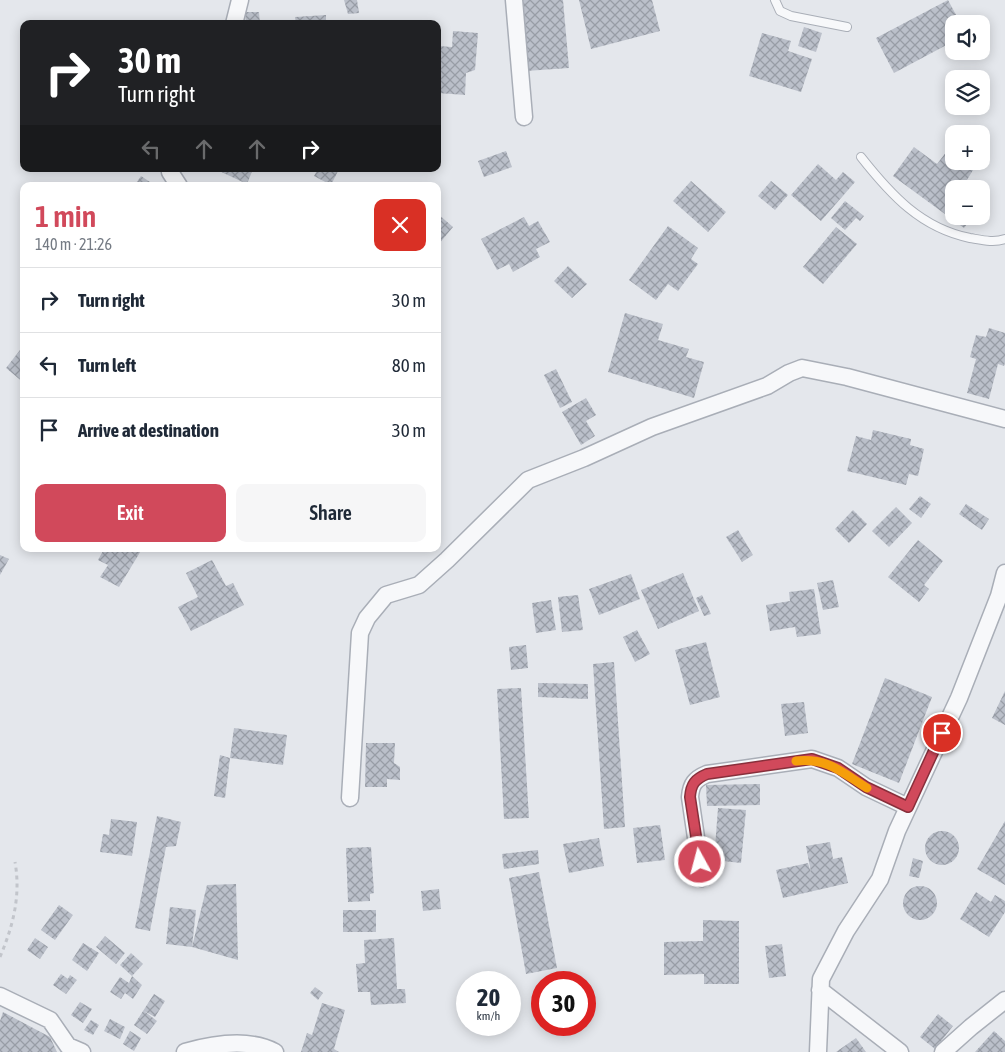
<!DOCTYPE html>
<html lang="en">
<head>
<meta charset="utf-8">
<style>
	:root { --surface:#fff; --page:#f6f6f7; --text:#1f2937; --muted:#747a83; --line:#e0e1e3; --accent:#d1495b }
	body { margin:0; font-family:"Asap Condensed",sans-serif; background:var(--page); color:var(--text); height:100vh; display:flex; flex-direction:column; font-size:19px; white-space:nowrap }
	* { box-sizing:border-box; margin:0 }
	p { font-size:16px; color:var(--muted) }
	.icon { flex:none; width:28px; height:28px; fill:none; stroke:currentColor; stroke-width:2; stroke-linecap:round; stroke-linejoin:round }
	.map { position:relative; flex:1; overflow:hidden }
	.panel { position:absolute; left:20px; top:182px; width:421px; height:370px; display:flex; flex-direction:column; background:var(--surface); border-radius:10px; box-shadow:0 2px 12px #0003 }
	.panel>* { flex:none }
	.guide { position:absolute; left:20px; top:20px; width:421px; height:152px; border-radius:10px; box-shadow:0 2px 12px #0003; background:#202124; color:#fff; overflow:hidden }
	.tools { position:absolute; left:945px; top:15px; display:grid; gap:10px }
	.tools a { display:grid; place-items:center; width:45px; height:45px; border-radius:10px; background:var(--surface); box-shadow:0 2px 12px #0003; font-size:25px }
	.speed { position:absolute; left:456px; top:971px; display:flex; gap:10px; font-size:25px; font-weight:700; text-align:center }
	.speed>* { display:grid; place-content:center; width:65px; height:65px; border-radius:50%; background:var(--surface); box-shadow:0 2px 12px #0003; line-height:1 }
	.speed small { font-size:12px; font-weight:400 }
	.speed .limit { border:8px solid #d22; background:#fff; color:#111 }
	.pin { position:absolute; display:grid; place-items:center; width:42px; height:42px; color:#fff; margin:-21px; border:2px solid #fff; border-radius:50%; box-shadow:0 1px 5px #0007 }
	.me { position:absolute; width:55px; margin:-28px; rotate:353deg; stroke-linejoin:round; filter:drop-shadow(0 0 4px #0008) }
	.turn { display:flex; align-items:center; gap:18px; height:105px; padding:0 15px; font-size:22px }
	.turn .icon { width:65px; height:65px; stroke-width:2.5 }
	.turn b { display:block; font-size:35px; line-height:42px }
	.lanes { display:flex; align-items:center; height:48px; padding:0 15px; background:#0003; justify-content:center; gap:25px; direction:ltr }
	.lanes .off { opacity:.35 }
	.round { display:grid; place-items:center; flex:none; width:52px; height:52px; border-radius:10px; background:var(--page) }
	.head { display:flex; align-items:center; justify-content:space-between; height:85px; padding:0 15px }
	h1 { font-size:30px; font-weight:600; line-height:38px; color:var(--accent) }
	.primary-button { display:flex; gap:10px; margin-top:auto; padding:10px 15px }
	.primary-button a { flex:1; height:58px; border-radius:10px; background:var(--accent); color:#fff; font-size:20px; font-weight:600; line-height:58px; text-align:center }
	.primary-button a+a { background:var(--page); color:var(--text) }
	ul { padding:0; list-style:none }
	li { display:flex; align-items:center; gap:15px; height:65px; padding:0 15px; border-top:1px solid var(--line) }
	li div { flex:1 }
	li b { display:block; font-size:19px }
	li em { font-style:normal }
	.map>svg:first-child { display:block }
	.building { fill:url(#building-cross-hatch) }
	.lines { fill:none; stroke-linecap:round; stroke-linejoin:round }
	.service-casing { stroke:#a9aeb7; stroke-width:10 }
	.minor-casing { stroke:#a9aeb7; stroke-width:19 }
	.path { stroke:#c2c5cb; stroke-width:3; stroke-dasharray:4 4; stroke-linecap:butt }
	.service { stroke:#f7f8fa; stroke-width:8 }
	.minor { stroke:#f7f8fa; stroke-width:16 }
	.route-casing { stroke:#882f3b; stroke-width:12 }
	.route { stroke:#d1495b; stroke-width:9 }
	.slow { stroke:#f59e0b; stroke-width:9 }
</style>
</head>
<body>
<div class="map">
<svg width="1005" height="1052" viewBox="0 0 1005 1052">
	<defs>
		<pattern id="building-cross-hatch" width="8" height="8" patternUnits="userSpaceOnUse" patternTransform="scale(1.25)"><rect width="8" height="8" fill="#bbc0ca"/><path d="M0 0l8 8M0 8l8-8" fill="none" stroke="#989da6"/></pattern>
	</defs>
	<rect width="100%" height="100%" fill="#e4e7ec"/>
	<path class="building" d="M344,0h13l2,13 -11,1z
		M520,0h43l6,68 -43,3z
		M579,0h73l8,31 -69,18z
		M948,0l13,24h-7v17l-60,32 -18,-35z
		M245,12h14l1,12h-14z
		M326,15v9h-30l-1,-7z
		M101,20l49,1v3h-49z
		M804,27l18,6 -6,19 -18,-6z
		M453,31l25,2 -3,37 -9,3 -1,22 -27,-2v-47l14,1z
		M762,33l29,8 -3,10 24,8 -11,33 -52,-16z
		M914,147l23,17 10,-13 7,5v5h7l12,9 -6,10 12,9h-25v27h19l-9,12 -71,-52z
		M506,151l6,16 -28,10 -6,-16z
		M818,164l18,16 7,-8 12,10 -34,39 -30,-26z
		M215,169h38l-6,15z
		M318,169h21l-8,16 -17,-9z
		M141,176l12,8 -1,2h-18z
		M691,181l35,31 -18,20 -35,-31z
		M771,181l17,14 -13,15 -17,-14z
		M845,201l19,15 -4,5 -4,-3 -11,12 -14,-12z
		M438,214l15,13 -15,18z
		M524,217l5,9 9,-5 12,21 -14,7 4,8 -27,15 -4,-8 -12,6 -16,-31z
		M668,226l30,22 -7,11 7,5 -20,27 -10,-7 -12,16 -27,-20z
		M836,227l21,17 -34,40 -20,-17z
		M568,266l19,18 -15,14 -18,-17z
		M625,313l38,11 -5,16 31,9 -3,8 18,5 -10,36 -86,-26z
		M989,328l16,5v30l-1,3 -6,-2 -9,35 -22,-6 9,-34 -6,-2 6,-22 10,2z
		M20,350l4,4v29l-18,-15z
		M556,369l16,33 -12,6 -16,-33z
		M586,398l10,17 -10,6 9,15 -14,9 -19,-33z
		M873,430l38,9 -1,6 14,4 -6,27 -9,-2 -3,11 -59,-14 9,-35 15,4z
		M920,496l11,8 -10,14 -12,-9z
		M966,504l23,15 -7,11 -23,-16z
		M896,507l16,16 -23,24 -17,-16z
		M853,510l14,14 -18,19 -14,-14z
		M738,530l15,25 -11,7 -16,-25z
		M918,540l25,21 -19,24 5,4 -10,13 -31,-25z
		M104,549h38l-23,38 -19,-10 8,-12 -10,-5z
		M0,555l9,4 -9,16z
		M212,560l14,26 7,-3 11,22 -53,26 -13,-24 20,-10 -12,-24z
		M683,573l16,38 -41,18 -17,-39z
		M631,574l9,25 -41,16 -10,-26z
		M833,580l6,27 -16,3 -6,-27z
		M814,589l7,45 -24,3 -2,-10 -25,4 -4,-26 24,-4 -1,-9z
		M578,595l5,35 -21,2 -4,-35z
		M702,595l9,19 -7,2 -8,-18z
		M551,600l5,30 -20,3 -4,-30z
		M637,630l13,24 -15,8 -12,-25z
		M706,642l14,55 -30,8 -15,-55z
		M526,645l2,23 -17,2 -2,-23z
		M614,662l11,165 -21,2 -11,-165z
		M885,678l47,19 -33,86 -47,-19z
		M538,683l50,1v15l-50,-2z
		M521,688l8,130 -25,1 -7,-130z
		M1005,691v34l-13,-7z
		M804,702l4,31 -23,3 -4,-32z
		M234,728l53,7 -4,30 -53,-7z
		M366,743h29l-1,20 6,4v13l-13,-1v8h-22z
		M220,755l10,3 -5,40 -11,-2z
		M760,784v21l-53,1 -1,-21z
		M718,808l28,2 -5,53 -27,-3z
		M157,816l24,6 -5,24 -10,1 -16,84 -15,-3z
		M111,819l26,3 -5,34 -32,-4 3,-18 6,1z
		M1005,821v64l-28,-16z
		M660,825l5,35 -28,3 -4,-35z
		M925 848a17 17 0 1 1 34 0a17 17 0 1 1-34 0Z
		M599,838l5,28 -35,7 -6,-29z
		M830,842l3,17 9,-2 6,26 -65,15 -7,-28 32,-7 3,10 -5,-27z
		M371,847l3,46 -4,1v7l-22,1 -2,-54z
		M538,850l1,14 -35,5 -2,-15z
		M913,858l10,3 -4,17 -10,-2z
		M539,872l18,96 -31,6 -17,-96z
		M236,884l2,76 -46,-13 15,-62z
		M903 903a17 17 0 1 1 34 0a17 17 0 1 1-34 0Z
		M439,889l2,20 -18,2 -2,-20z
		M976,892l15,10 4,-7 10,6v11l-16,25 -29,-18z
		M59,905l14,10 -18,25 -14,-10z
		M170,907l26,3 -4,37 -26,-3z
		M343,910h33v22h-33z
		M703,920l36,1v63h-35v-10l-40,1v-33l39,-1z
		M105,936l20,17 -9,11 -20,-17z
		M35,938l13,9 -8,12 -13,-9z
		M394,938l3,51h8l1,14 -35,2 -1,-13h-12l-2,-28 9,-1 -1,-23z
		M83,943l16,10 -12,18 -15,-11z
		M782,944l4,32 -17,2 -4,-32z
		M131,953l12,11 -11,12 -12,-11z
		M61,974l7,5 2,-4 7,5 -11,14 -13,-9z
		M132,976l10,9 -9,14 -8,-6 -4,6 -11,-7 10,-15 9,6z
		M315,987l8,6 -5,7 -8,-7z
		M154,994l11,7 -10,16 -11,-6 13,10 -10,13 -13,-9z
		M80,1002l12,7 -9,14 -12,-8z
		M322,1003l23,7 -11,39 5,3h-38l6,-19 5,2z
		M3,1012l47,25 7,15h-57v-31z
		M938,1014l15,12 -18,23 -15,-12z
		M110,1019l15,8 -5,12 -16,-8z
		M91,1020l8,5 -6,10 -9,-5z
		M130,1031l11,7 -7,13 -11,-7z
		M994,1031l11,10v11h-30z
		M856,1038l10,14h-30z"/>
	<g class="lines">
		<defs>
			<path id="service" d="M775,0l5,11 11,5 56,11
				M861,157c30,38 60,71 109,81 12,2 24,5 35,1"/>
			<path id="minor" d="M514,0l10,117
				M234,24l6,-24
				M171,169l-1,3 9,14
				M350,798l10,-165 7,-15 19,-23 33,-10 28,-25 81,-80 56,-22 68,-31 115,-41 22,-13 13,-5 45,9 158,42
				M702,878l-12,-81c1,-13 5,-18 17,-23l105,-15 26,9 28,19 42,20
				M820,990l80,62
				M0,996l50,24 18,26 14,6
				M185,1052c28,-8 64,-14 90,0
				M818,1052l3,-73 25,-48 34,-52 17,-48 62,-133 40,-102 6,-23
				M943,1052l28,-25 34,-27"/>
		</defs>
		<use href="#service" class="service-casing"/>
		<use href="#minor" class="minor-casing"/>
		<path class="path" d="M0,957c13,-31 21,-61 15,-95"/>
		<use href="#service" class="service"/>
		<use href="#minor" class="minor"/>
	</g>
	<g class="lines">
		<defs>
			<path id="route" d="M700,862l-10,-65c1,-13 5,-18 17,-23l105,-15 26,9 28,19 42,20 34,-74"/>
		</defs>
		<use href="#route" class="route-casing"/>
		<use href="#route" class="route"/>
		<path class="slow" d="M796,761c33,-3 45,11 71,27"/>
	</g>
</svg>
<div class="tools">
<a><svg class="icon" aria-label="sound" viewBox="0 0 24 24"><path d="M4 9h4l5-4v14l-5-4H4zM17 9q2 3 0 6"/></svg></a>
<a><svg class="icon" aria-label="layers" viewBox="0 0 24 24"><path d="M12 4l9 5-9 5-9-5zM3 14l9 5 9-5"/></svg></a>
<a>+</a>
<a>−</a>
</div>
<div class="speed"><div>20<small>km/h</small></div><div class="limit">30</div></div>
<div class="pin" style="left:942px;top:733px;background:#d93025"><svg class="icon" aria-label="arrive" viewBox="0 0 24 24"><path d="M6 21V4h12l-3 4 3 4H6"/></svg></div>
<svg class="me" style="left:700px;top:862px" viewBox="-20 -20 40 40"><circle r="17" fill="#d1495b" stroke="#fff" stroke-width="3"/><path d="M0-11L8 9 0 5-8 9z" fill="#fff"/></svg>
<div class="guide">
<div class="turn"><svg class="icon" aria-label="right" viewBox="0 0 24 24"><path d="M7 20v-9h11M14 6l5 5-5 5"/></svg><div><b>30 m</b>Turn right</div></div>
<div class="lanes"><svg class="icon off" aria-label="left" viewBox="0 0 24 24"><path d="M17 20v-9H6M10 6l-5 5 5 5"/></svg><svg class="icon off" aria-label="ahead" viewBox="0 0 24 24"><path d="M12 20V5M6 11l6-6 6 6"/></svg><svg class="icon off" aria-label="ahead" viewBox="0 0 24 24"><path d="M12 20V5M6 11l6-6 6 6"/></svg><svg class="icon" aria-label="right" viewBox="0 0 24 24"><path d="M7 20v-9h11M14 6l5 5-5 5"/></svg></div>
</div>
<section class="panel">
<div class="head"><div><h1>1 min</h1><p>140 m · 21:26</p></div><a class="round" style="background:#d93025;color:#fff"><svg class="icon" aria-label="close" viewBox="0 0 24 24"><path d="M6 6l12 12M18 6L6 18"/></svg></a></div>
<ul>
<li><svg class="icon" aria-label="right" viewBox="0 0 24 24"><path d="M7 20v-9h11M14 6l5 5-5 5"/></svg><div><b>Turn right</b></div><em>30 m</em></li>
<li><svg class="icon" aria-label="left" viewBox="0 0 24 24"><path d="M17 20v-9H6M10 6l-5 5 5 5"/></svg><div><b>Turn left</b></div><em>80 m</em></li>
<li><svg class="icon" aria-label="arrive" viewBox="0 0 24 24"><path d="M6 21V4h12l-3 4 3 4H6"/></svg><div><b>Arrive at destination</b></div><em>30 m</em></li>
</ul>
<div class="primary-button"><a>Exit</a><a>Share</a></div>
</section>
</div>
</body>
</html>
